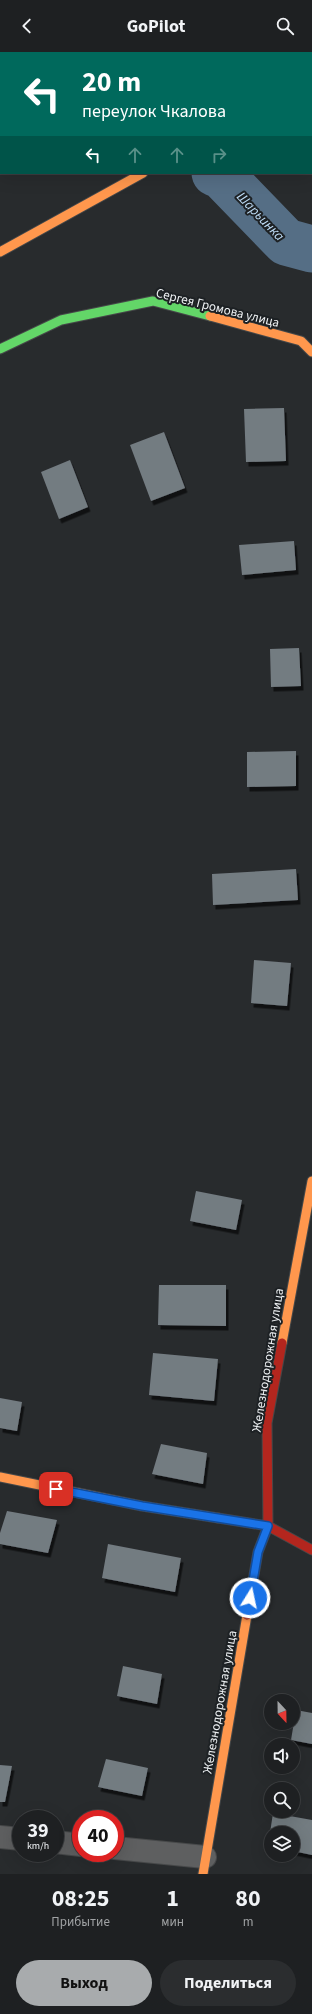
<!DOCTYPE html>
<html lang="ru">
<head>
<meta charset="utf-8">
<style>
	:root { --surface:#1e2022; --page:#2b2d2f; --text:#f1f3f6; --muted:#a1a3a5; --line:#3c3e40; --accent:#a8abad }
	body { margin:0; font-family:"Source Sans 3",sans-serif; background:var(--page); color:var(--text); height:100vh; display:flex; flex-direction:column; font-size:15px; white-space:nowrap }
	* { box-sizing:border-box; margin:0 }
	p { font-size:13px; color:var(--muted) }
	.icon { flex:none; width:22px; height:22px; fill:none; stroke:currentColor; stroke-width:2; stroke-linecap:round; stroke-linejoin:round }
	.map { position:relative; height:1822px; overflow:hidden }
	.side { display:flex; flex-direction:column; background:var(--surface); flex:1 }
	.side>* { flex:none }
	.banner { position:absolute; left:0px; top:0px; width:312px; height:122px; box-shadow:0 4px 16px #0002,0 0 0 1px var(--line); background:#00695c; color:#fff; overflow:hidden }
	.needle { width:26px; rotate:158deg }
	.fabs { position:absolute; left:264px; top:1642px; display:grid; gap:8px }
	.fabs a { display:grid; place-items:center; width:36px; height:36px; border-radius:50%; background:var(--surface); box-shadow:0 4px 16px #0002,0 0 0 1px var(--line); font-size:20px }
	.speed { position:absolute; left:12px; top:1758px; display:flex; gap:8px; font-size:20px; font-weight:700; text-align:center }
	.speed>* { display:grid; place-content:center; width:52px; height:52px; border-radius:50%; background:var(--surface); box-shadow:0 4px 16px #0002,0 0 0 1px var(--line); line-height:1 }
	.speed small { font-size:10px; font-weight:400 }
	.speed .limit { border:6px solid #d22; background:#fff; color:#111 }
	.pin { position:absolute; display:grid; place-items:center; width:34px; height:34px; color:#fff; margin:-17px; border-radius:8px; box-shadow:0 2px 6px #0006 }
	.me { position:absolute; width:44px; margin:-22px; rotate:10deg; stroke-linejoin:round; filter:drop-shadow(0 0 3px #0008) }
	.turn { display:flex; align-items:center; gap:14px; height:84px; padding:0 16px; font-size:18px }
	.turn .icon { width:52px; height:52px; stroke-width:2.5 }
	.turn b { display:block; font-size:28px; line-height:34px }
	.lanes { display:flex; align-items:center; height:38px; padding:0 16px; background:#0003; justify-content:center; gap:20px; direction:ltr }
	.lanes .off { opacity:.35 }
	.eta { display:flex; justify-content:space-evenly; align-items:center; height:68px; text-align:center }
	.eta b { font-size:24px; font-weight:700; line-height:28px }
	.cta { display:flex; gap:8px; margin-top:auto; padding:8px 16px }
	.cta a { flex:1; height:46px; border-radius:24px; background:var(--accent); color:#111; font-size:16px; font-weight:700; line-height:46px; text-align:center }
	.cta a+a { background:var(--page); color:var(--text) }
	header { display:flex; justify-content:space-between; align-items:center; height:52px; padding:0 16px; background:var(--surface); font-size:18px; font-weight:700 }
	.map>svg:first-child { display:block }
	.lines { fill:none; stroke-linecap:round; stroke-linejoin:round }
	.river { stroke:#556e85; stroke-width:47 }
	.building { fill:#737b81; filter:url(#shadow) }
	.street-casing { stroke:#464849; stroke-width:24 }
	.fast-casing { stroke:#464849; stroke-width:11 }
	.slow-casing { stroke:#464849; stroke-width:11 }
	.jam-casing { stroke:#464849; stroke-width:11 }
	.street { stroke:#5e5f60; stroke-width:22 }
	.fast { stroke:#63d668; stroke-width:9 }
	.slow { stroke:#ff974d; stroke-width:9 }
	.jam { stroke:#b3261e; stroke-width:9 }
	.route-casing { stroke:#114b97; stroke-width:10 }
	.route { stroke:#1a73e8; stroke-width:7 }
	.labels { text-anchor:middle; stroke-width:4; stroke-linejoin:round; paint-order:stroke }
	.street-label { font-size:13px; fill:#edf0f2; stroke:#1d2124 }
	.water-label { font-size:14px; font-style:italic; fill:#bedcf6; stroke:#1d2124 }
</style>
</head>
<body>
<header><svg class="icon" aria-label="back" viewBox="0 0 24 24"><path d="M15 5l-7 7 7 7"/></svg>GoPilot<svg class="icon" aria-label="search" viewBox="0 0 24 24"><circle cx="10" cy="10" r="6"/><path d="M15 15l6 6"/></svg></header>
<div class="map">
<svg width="312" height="1822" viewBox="0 0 312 1822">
	<defs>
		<filter id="shadow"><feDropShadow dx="2.5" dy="4.5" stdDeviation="0" flood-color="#0009"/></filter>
	</defs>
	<rect width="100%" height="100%" fill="#282b2d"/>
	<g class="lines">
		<path class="river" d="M158,1l1,-1
			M215,121l7,3 64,66 26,7"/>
	</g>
	<path class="building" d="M284,356l2,53 -40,1 -2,-53z
		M164,380l21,56 -34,13 -21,-56z
		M70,408l18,47 -29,12 -18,-47z
		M294,489l2,29 -54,5 -3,-30z
		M299,596l2,38 -30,1 -1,-38z
		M296,699v35l-49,1v-35z
		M296,817l2,31 -85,5 -1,-31z
		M254,908l37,3 -4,43 -36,-3z
		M196,1139l46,9 -6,30 -46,-9z
		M159,1233h67v41l-68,-1z
		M153,1301l65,6 -4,42 -65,-6z
		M0,1346l22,4 -5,29 -17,-3z
		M161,1392l46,9 -4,31 -51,-10z
		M7,1459l50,9 -9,33 -48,-9v-11z
		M108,1492l73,14 -6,34 -73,-14z
		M123,1614l39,8 -5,30 -40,-8z
		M296,1658l16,3v31l-21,-4z
		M106,1707l42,9 -6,28 -44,-9z
		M0,1713l12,1 -7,36h-5z
		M273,1761l39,7v35l-19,-4v-18h-22v14l-3,-1z"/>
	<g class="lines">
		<defs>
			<path id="street" d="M311,28l1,-1
				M0,1785l21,2
				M55,1790l26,3
				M115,1796l90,9"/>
			<path id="fast" d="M0,297l61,-29 92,-19 57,15"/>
			<path id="slow" d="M0,200l143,-79
				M210,264l91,25 11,11
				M282,1291l30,-162
				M0,1425l142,29 76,12
				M203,1822l44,-259"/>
			<path id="jam" d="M218,1466l50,8 44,24
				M247,1563l11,-63 10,-26 -1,-103 15,-80"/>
		</defs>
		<use href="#street" class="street-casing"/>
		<use href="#fast" class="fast-casing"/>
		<use href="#slow" class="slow-casing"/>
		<use href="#jam" class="jam-casing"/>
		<use href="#street" class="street"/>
		<use href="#fast" class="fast"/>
		<use href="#slow" class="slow"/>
		<use href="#jam" class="jam"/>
	</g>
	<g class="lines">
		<defs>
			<path id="route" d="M56,1437l86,17 126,20 -10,26 -8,46"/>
		</defs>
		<use href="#route" class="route-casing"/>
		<use href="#route" class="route"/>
	</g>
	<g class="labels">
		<g class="street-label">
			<text transform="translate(218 255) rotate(14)" y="5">Сергея Громова улица</text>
			<text transform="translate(267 1308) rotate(-81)" y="5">Железнодорожная улица</text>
			<text transform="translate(219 1650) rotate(-80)" y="5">Железнодорожная улица</text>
		</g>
		<g class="water-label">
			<text transform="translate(261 164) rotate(46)" y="5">Шарьинка</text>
		</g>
	</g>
</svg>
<div class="fabs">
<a><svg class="needle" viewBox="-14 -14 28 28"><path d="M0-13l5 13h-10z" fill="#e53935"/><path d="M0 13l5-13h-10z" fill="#a1a3a5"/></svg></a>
<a><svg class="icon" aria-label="sound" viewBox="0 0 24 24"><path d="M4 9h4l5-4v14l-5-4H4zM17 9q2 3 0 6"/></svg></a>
<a><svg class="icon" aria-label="search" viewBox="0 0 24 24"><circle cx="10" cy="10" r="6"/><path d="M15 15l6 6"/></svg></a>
<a><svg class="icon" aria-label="layers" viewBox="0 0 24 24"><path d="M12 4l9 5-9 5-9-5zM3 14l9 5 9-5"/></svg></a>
</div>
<div class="speed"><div>39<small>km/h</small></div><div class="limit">40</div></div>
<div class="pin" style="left:56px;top:1437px;background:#d93025"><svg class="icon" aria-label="arrive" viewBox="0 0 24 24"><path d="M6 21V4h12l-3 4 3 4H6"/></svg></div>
<svg class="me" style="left:250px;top:1546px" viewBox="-20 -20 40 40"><circle r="17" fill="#1a73e8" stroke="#fff" stroke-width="3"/><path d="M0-11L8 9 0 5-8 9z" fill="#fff"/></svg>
<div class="banner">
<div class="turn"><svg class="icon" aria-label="left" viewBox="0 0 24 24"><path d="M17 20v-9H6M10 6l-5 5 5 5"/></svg><div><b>20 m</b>переулок Чкалова</div></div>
<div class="lanes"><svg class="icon" aria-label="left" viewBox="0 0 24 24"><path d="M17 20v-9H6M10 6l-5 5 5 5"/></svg><svg class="icon off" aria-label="ahead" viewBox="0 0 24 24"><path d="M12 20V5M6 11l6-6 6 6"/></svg><svg class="icon off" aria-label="ahead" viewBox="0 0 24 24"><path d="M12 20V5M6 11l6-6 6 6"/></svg><svg class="icon off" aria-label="right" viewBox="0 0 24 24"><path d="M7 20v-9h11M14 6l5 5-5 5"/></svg></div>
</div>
</div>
<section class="side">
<div class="eta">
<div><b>08:25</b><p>Прибытие</p></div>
<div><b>1</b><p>мин</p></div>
<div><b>80</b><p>m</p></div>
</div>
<div class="cta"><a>Выход</a><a>Поделиться</a></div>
</section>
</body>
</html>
